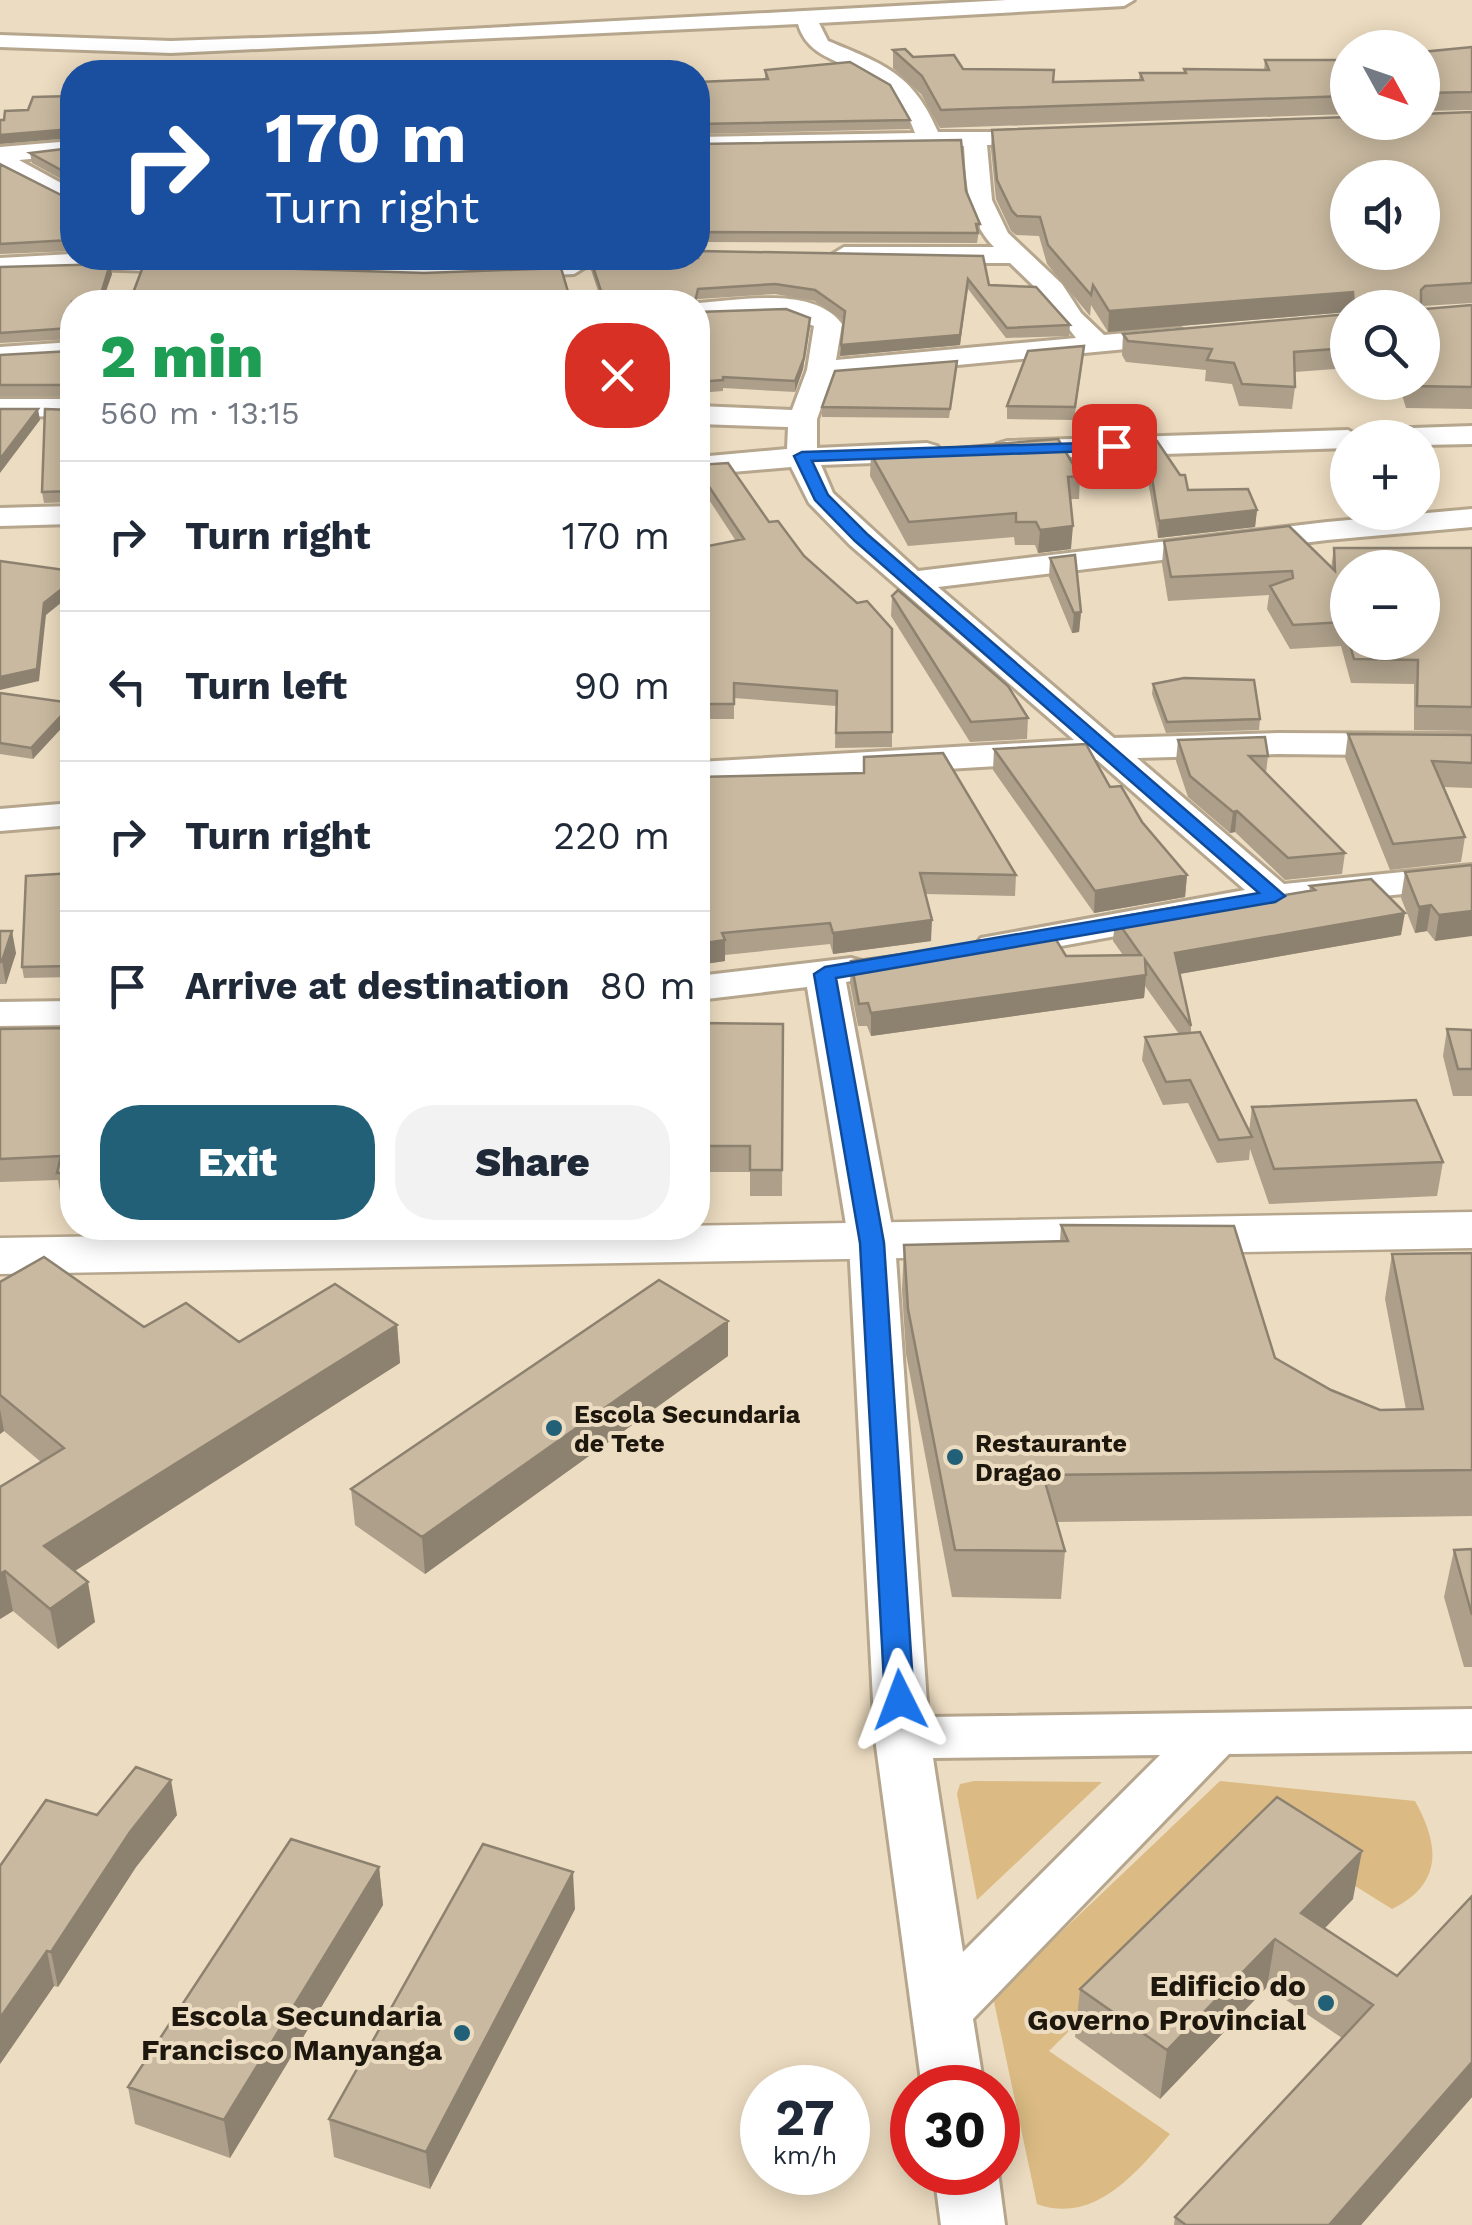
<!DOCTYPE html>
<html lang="en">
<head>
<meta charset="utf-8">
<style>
	:root { --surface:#fff; --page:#f2f2f3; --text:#1f2937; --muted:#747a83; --line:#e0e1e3; --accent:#216076 }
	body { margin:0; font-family:"Work Sans",sans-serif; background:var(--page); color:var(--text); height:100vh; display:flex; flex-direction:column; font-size:38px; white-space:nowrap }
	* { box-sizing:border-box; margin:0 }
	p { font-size:32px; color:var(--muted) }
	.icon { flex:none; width:55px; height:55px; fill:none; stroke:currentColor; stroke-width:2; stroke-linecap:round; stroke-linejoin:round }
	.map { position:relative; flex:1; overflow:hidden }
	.drawer { position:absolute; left:60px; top:290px; width:650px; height:950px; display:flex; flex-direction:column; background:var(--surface); border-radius:40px; box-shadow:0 5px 25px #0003 }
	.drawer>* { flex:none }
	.top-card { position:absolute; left:60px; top:60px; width:650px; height:210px; border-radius:40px; box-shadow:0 5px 25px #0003; background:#1a4fa0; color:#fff; overflow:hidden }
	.needle { width:65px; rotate:130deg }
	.tools { position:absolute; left:1330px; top:30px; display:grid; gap:20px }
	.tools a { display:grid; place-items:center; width:110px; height:110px; border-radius:50%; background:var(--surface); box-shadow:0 5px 25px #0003; font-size:50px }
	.speed { position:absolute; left:740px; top:2065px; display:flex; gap:20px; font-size:50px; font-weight:700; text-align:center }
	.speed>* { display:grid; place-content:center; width:130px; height:130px; border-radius:50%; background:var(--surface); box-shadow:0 5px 25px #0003; line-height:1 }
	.speed small { font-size:25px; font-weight:400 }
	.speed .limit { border:15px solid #d22; background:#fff; color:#111 }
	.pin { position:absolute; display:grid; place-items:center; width:85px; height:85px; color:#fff; margin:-42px; border-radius:20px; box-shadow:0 5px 15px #0006 }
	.me { position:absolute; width:110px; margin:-55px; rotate:357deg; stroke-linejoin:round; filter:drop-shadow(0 0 8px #0008) }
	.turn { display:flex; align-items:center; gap:35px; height:210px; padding:0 40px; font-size:45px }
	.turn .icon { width:130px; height:130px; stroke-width:2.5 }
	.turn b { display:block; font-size:70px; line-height:85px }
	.round { display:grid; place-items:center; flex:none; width:105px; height:105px; border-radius:40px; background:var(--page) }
	.headline { display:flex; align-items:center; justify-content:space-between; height:170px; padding:0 40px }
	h1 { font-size:60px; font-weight:800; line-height:75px; color:#1e9e55 }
	.cta { display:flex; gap:20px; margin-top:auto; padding:20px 40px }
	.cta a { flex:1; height:115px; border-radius:40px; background:var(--accent); color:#fff; font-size:40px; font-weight:800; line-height:115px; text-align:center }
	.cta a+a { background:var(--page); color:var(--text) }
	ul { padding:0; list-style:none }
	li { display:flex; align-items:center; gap:30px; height:150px; padding:0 40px; border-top:2px solid var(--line) }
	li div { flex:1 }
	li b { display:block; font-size:38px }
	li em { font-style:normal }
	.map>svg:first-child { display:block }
	.green { fill:#dbbb83 }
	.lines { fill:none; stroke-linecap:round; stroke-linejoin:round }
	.minor-casing { stroke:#b5a68d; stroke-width:6 }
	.tertiary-casing { stroke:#b5a68d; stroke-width:5 }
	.minor { fill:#fff; fill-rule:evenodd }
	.tertiary { fill:#fff; fill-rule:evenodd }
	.wall { fill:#ad9f8a; fill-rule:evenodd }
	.shaded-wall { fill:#8d8270 }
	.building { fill:#c9b9a0; stroke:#8d8270; stroke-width:2.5; fill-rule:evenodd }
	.route { fill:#1a73e8; stroke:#114b97; stroke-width:2.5 }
	.poi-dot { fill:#216076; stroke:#ecdcc1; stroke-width:4 }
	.labels { text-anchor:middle; stroke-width:8; stroke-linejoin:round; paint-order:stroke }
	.poi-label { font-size:25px; font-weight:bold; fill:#1d170e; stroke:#ecdcc1; text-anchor:start }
	.near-poi-label { font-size:30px; font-weight:bold; fill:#1d170e; stroke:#ecdcc1; text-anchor:end }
</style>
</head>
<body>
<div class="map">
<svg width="1472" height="2225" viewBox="0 0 1472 2225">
	<rect width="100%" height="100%" fill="#ecdcc1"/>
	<path class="green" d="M974,1781l128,1 -125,118 -20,-106 3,-10z
		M1220,1781l195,20c24,43 29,83 -23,108l-123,-77 -220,219 121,83c-34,39 -76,91 -133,70l-44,-207z"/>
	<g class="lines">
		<defs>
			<path id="minor" d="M1007,0h127l-10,6 -305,17 9,18c55,23 85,32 110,91h117l4,5 -4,5 -8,2 -60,1 5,55 16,33 54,51 19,29 23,22 75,-7 14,8 -14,8 -347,33 -15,42v29l110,-5 10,3 5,6 -5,6 -10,3 -106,4 12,28 85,78 409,-49 145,-13v18l-145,13 -389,47 176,151 164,-5 194,1v22l-194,-2 -141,4 147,126 188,-19v22l-197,20 -280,51 -14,-4 -6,-8 6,-8 264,-48 -148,-130 -399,24v-22l376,-22 -224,-195 -41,-42 -18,-36 -93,8v-18l89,-8 1,-22 -90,-3v-18l94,4 15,-40 7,-44 -27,-10 -89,3v-16c41,-2 115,-18 144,21l-6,36 240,-22 -33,-43 -33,-32h-166l-13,-8 13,-8h150c-27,-27 -28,-66 -30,-101l-266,5v-14l217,-4c-6,-15 -12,-31 -23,-42 -29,-30 -82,-24 -94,-67l-627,29 -171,-6v-12l171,6 204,-7z
				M72,141v14l-53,5 53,29v17l-72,-37v-22z
				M72,254v4l353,6 149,-6 13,8 -13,8 -149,6 -333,-11 -92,5v-16z
				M72,342v16l-72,5v-16z
				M0,399h72v17l-72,1z
				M1472,426v18l-50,1v-7h-53l14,-9z
				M1348,430l14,8h-14v10l-341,11 -10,-3 -5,-6 5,-6 10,-3z
				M72,506v18l-72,2v-18z
				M72,803v22l-72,6v-22z
				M851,958l14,4 6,8 -6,8 -19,4 49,261 33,474 544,-8v42l-243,3 -256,265 11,69h-62l-47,-350 -26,-495 -42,-256 -109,13v-24zM1160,1755l-197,197 -30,-194z
				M72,1001v24l-72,1v-24z
				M934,2172h64l7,53h-64z"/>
			<path id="tertiary" d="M1472,1212v36l-1472,26v-36z"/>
		</defs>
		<use href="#minor" class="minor-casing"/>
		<use href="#tertiary" class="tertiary-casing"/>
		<use href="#minor" class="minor"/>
		<use href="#tertiary" class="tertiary"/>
	</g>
	<path class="wall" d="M1472,47v63l-50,1v-59z
		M893,50l20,7 50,12 90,13 86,-2 1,-7h44v-4l80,1 1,-10h83v54l-408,14 -19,-34 -28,-26z
		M765,70l145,50v9l-212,5v-52l67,-3z
		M1472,112v191l-50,3 3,3 47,-4v104l-66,-1 -8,-26h24v-74h-74v4l-240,20 -17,-27 -1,11 -43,-52 -8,-28 -23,-1 -5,-4 -15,-32 -5,-50 1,-19z
		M698,144l268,47 14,33 -3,19 -272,-1z
		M72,148v103l-72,3v-90l71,36 1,-15 -40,-22 -2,-10z
		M983,256l6,29 81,40 -1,11 -63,2 -38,-49 -8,56 -120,11 4,-35 -29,-20 -40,-7 -77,5 -626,3v37l-72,4v-76l112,7 -7,20 493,1 1,-1 -12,-36z
		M263,258h236l-74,2z
		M698,312l112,16 -7,41 -8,23 -72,-4v3l-25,2z
		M1348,314v54l-53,4v15l-3,22 -53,-3 -7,-22 -27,-3 1,-11 -80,-8 -4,-7 1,-21z
		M72,342v54h-72v-41l71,-4z
		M1083,358l-9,62 -67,-1v-13z
		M957,361l-8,57 -127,-1v-10z
		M72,410v92l-28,1 -2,-11z
		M1146,441l42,49 69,20 -2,17 -97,11 -14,-80z
		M871,454l209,22 -1,23h-8v50l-33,4 -3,-8h-20l-1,-8 -106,9 -38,-70z
		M698,463l194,269v15l-57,1 1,-42 -102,-8v21h-36v-171l38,-7 -38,-58z
		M1164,541l167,27 3,-20h138v183l-58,-1v-46l-63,-1 -10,-37 -51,3 -23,-40 2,-14 -101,6 -6,-37zM1348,568l74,74h-74z
		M1050,558l31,54 -2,20 -7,1 -23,-56z
		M892,596l136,122 -1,21 -57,3 -79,-126z
		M1153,684l107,35 -1,11 -93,3 -14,-39z
		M0,693l72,10 -39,56 -33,-5z
		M1348,734l124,1v53l-29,-1 22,50 -4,25 -71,8 -45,-112z
		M1178,740l90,16 -2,17 79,80 -3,21 -57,6 -50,-48 -5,1 -42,-36 -12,-36z
		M994,749l116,38 77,88 -2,22 -91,16 -101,-143z
		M698,777l318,98 -1,21 -90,-2 6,47 -98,13 -3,-10 -105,11v6l-27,4z
		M1472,865l-37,76 -8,-10 -12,2 -14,-35 4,-26z
		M72,873l-1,104 -47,1 -2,-11z
		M1310,886l91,49 -221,39 11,52v7l58,98 3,-24 191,55 -6,34 -168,8 -19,-55 -1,11 -32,3 -29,-60 -25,2 -21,-45 3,-23 34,-3 -34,-48 -1,12 -273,38 -4,-10h-9l-8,-43 1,-22 272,-6 -10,-14 2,-23 99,-11 95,-16z
		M0,931l16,22 -10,31h-6z
		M698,1023l85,1 -1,172h-32v-24h-52z
		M72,1028v168l-11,1 -3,-17 -58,2v-153z
		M1447,1029l25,1v66h-19l-10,-40z
		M1061,1225l214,133 56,32 49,20h26l-21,-111 7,-45 80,-1v263l-416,6 9,29 -4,48 -109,-2 -46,-243 -4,-64 2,-45 156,-4z
		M0,1282l144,45 95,15 158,-17 3,38 -325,208 20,51 -37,27 -45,-38 -13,8v-132l41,-25 -37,-31 -4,3z
		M728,1321v35l-303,218 -70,-49 -4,-36z
		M1472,1549v118h-8l-20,-70 10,-47z
		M97,1815h80l-41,52 -78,120 -4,-1 -54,78z
		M379,1867l4,38 -153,253 -95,-34 -7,-37z
		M1353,1899l-29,29 148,169 -111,128h-187l1,-8 167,-179 -75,-51 -107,112 -85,-62 5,-48z
		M575,1909l-145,280 -96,-32 -5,-38z"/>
	<path class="shaded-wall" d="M72,129v9l-72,6v-9z
		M705,232v10l-7,4v-10z
		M110,264l2,10 -10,28 -1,-8z
		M968,279l-8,66 -120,11 1,-11z
		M1353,292l-2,16h-3v4l-240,20 1,-21z
		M810,318l-7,51 -8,23v-11z
		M38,409l2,11 -40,53v-14z
		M1257,510l-2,17 -97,11 1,-17z
		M1073,526l-2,23 -33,4 2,-23z
		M72,581v13l-26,21 -7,66 -39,9v-13l44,-74z
		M1081,612l-2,20 -7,1 2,-20z
		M72,704v13l-39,42 -2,-11z
		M1237,811l-2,21 -5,1 3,-21z
		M1187,875l-2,22 -91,16 1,-22z
		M1431,905l-4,26 -12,2 4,-26z
		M1472,911v25l-37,5 4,-26z
		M1405,913l-4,22 -228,40 2,-22z
		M932,920l-1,21 -98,13v-21z
		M12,931l4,22 -10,31 -4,-23z
		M725,940v21l-27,4v-21z
		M1146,975l-2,23 -273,38v-23z
		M728,1321v35l-303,218 -3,-37z
		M397,1325l3,38 -349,223 -7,-40z
		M0,1409l4,22 -4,3z
		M5,1571l8,40 -13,8v-45z
		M88,1582l7,40 -37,27 -8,-40z
		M171,1780l6,35 -41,52 -78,120 -7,-35 79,-120z
		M1362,1851l-9,48 -54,56 2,-42z
		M379,1867l4,38 -153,253 -6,-38z
		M573,1872l2,37 -145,280 -4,-37z
		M1275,1939l-8,48 -107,112 7,-49z
		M47,1951l7,35 -54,78v-46z
		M1472,2062v35l-111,128h-32z"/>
	<path class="building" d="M1472,47v45l-48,1 -2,4v-45z
		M905,49l8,8 41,-2 9,14 91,1 -1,12 90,-2 -3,-7h46l-2,-4 85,1 -4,-10h83v36l-407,14 -19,-34 -29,-26z
		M850,62l40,23 20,35 -212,4v-42l70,-3 -3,-9z
		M72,96v33l-72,6v-15h4l1,-9 23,-1 5,-13z
		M1472,112v171l-47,3 -4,4v15l4,4 47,-4v82l-63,-1 -1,-4h14v-74h-68l-1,-16 -244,19 -16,-26 -2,10 -43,-50 -8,-28 -23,-1 -5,-5 -15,-31 -5,-50 356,-13v5h74v-8zM1348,178h74v74h-74z
		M961,140l5,51 14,33h-4l2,9 -273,-1 -7,4v-92z
		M72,148v28l-42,-23z
		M0,164l71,36 1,-23v65l-2,-2 -70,4z
		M698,251l285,5 6,29 47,2 34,38 -63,3 -39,-49 -8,56 -119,10 4,-34 -30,-21 -40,-6 -77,5 -3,13h-623v28l-2,-2 -70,5v-66l110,-3 -9,30 32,-1 11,-29 280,9 137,-5 8,27h29l3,-4 -11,-33h108z
		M786,309l24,9 -6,40 -9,23 -72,-4v3l-25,2v-70z
		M1348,314v34l-54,4 1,35 -53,-3 -8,-21 -27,-3 5,-11 -84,-8 -5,-7z
		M72,342v43h-72v-30l71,-4z
		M1084,346l-9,61 -68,-1 21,-55z
		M957,361l-7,48 -128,-2 13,-36z
		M0,409h38l-38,50z
		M45,409l27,1v81l-30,1z
		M1058,439l22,37 -12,1 5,49 -33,4 -4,-8h-20v-9l-107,9 -38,-68z
		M1146,441h11l23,34h5l3,15 60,-1 9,21 -98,11z
		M698,463v2l30,-2 41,59 9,-1 26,35 53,47 10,-2 25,28v103l-56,1 1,-42 -103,-8v21h-36v-156l46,-9 -46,-69z
		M1289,526l46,45 -1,-23h138v159l-55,-1 1,-46 -64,-1 -5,-17h73v-74h-74v68l-4,-14 -51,3 -23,-39 23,-8 -1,-7 -121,6 -7,-36z
		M1075,555l6,57 -7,1 -24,-55z
		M0,561l72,10v10l-28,22 -7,66 -37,8z
		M898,590l110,96 20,32 -57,4 -79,-126z
		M1184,678l70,2 6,39 -93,3 -14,-38z
		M0,693l72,10v1l-41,44 -31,-5z
		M1348,734l124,1v28l-40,-2 33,76 -72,7z
		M1265,737l3,19h-19l96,97 -57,5 -51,-47 -4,1 -43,-36 -12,-36z
		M1086,744l24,43 11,-1 21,36 45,53 -92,16 -101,-142z
		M943,753l73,122 -96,-2 12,47 -99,13 -3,-10 -108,10 3,7 -27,4v-167l166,-4v-16z
		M1472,865v46l-33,4 -8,-10 -12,2 -14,-35z
		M72,873v81l-3,12 -47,1 4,-91z
		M1371,879l34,34 -230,40 16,73 -46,-66 1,15 -275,38 -3,-10 -9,1 -8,-43 201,-28 14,23 75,-1 -26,-37 95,-17 4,6 101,-17 -5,-4z
		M0,931h12l-10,30 -2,1z
		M698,1023l85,1 -1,146h-32v-24h-52z
		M72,1028v145h-15l4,-17 -61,3v-130z
		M1447,1029l25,1v39h-14z
		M1200,1032l52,105 -33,3 -29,-60 -24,2 -21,-45z
		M1416,1100l27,62 -169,7 -22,-62z
		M1061,1225l173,1 41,132 56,32 49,20 43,-1 -31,-155 80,-1v217l-429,5 22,76 -110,-1 -47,-241 -4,-64 164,-4z
		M44,1257l100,70 42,-24 53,39 96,-58 62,41 -353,221 44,36 -38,27 -45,-38 -5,3v-87l64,-39 -64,-53v-113z
		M659,1280l69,41 -306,216 -71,-48z
		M1472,1549v66l-18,-65z
		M136,1767l35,13 -41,52 -79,120 -4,-1 -47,67v-152l46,-66 51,15z
		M1277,1797l85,54 -61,62 96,63 75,-80v166l-143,163h-143l-11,-8 198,-212 -98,-66 -108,111 -87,-61z
		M291,1839l88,28 -155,253 -96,-33z
		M483,1844l90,28 -147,280 -97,-33z"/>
	<path class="route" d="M1114,442l8,4 -3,4 -307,11 16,34 39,39 418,362 -10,6 -439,76 48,265 30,457 -4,8 -10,3 -11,-3 -4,-8 -25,-457 -46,-269 11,-7 434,-74 -404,-352 -40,-41 -21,-44 8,-4z"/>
	<g class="poi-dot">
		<circle cx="554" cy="1428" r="10"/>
		<circle cx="955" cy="1457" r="10"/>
		<circle cx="1326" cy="2003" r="10"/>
		<circle cx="462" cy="2033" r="10"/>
	</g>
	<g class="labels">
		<g class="poi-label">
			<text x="574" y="1423">Escola Secundaria<tspan x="574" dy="29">de Tete</tspan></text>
			<text x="975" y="1452">Restaurante<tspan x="975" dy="29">Dragao</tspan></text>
		</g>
		<g class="near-poi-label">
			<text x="1306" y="1996">Edificio do<tspan x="1306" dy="34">Governo Provincial</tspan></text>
			<text x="442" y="2026">Escola Secundaria<tspan x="442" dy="34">Francisco Manyanga</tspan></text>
		</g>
	</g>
</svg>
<div class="tools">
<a><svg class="needle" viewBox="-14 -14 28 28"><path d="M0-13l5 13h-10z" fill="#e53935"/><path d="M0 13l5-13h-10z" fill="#747a83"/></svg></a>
<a><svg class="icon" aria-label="sound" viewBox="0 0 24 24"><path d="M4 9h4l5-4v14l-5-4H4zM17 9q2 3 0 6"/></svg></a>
<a><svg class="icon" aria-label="search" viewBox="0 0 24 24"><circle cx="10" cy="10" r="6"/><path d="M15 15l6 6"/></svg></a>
<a>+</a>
<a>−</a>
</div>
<div class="speed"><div>27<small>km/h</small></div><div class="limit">30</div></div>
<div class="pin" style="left:1114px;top:446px;background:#d93025"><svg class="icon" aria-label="arrive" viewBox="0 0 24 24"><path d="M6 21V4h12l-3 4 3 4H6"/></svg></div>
<svg class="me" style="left:900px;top:1700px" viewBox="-20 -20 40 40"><path d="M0-17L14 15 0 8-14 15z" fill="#1a73e8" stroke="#fff" stroke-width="4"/></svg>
<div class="top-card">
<div class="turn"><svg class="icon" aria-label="right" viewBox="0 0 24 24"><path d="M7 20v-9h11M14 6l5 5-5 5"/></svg><div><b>170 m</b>Turn right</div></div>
</div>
<section class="drawer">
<div class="headline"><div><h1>2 min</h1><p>560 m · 13:15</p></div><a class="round" style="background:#d93025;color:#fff"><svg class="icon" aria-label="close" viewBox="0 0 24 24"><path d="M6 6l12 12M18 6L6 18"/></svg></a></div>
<ul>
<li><svg class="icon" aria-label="right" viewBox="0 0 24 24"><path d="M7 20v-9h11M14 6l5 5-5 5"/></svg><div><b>Turn right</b></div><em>170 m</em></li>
<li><svg class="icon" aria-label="left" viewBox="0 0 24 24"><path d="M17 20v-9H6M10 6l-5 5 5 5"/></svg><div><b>Turn left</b></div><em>90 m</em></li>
<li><svg class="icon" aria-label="right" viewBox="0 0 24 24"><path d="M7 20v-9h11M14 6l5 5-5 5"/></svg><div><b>Turn right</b></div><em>220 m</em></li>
<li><svg class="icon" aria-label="arrive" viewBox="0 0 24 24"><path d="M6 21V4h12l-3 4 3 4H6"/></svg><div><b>Arrive at destination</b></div><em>80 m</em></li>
</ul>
<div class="cta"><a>Exit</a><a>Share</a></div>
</section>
</div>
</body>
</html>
